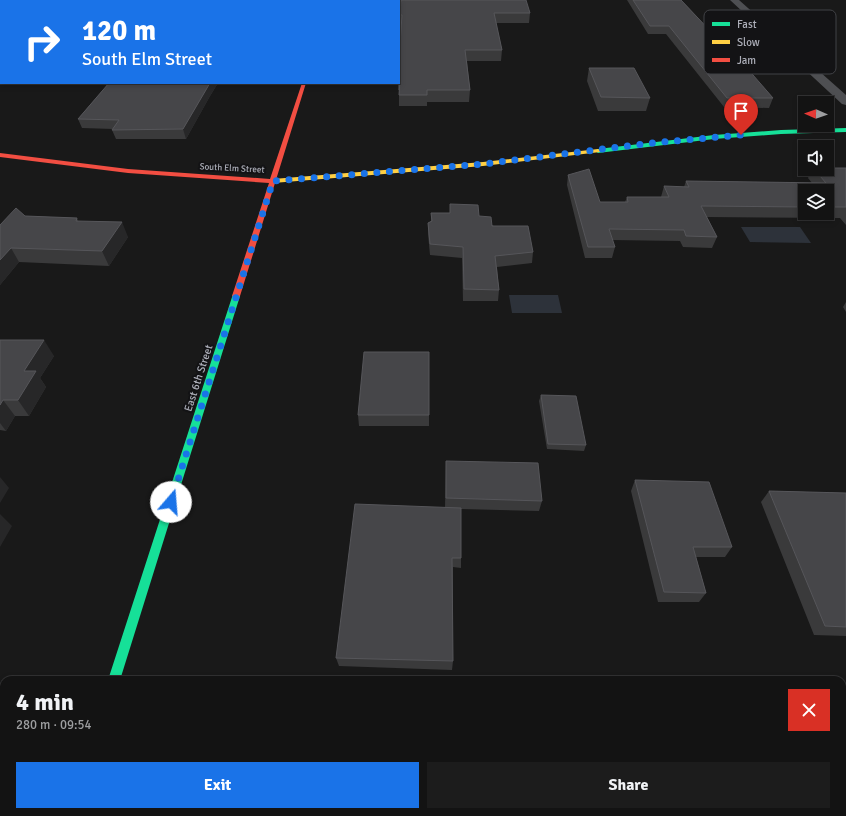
<!DOCTYPE html>
<html lang="en">
<head>
<meta charset="utf-8">
<style>
	:root { --surface:#131313; --page:#1c1c1c; --text:#f1f3f6; --muted:#9d9ea0; --line:#323233; --accent:#1a73e8 }
	body { margin:0; font-family:Signika,sans-serif; background:var(--page); color:var(--text); height:100vh; display:flex; flex-direction:column; font-size:15px; white-space:nowrap }
	* { box-sizing:border-box; margin:0 }
	p { font-size:13px; color:var(--muted) }
	.icon { flex:none; width:22px; height:22px; fill:none; stroke:currentColor; stroke-width:2; stroke-linecap:round; stroke-linejoin:round }
	.map { position:relative; flex:1; overflow:hidden }
	.side { position:absolute; left:0px; top:676px; width:846px; height:140px; display:flex; flex-direction:column; background:var(--surface); border-radius:12px 12px 0 0; box-shadow:0 2px 6px #0003,0 0 0 1px var(--line) }
	.side>* { flex:none }
	.banner { position:absolute; left:0px; top:0px; width:400px; height:84px; box-shadow:0 2px 6px #0003,0 0 0 1px var(--line); background:#1a73e8; color:#fff; overflow:hidden }
	.needle { width:26px; rotate:272deg }
	.tools { position:absolute; left:798px; top:96px; display:grid; gap:8px }
	.tools a { display:grid; place-items:center; width:36px; height:36px; border-radius:0px; background:var(--surface); box-shadow:0 2px 6px #0003,0 0 0 1px var(--line); font-size:20px }
	.pin { position:absolute; display:grid; place-items:center; width:34px; height:34px; color:#fff; margin:-41px -17px; border-radius:50% 50% 50% 0; rotate:-45deg; box-shadow:0 0 4px #0007 }
	.pin .icon { rotate:45deg }
	.me { position:absolute; width:44px; margin:-22px; rotate:18deg; stroke-linejoin:round; filter:drop-shadow(0 0 3px #0008) }
	.turn { display:flex; align-items:center; gap:14px; height:84px; padding:0 16px; font-size:18px }
	.turn .icon { width:52px; height:52px; stroke-width:2.5 }
	.turn b { display:block; font-size:28px; line-height:34px }
	.round { display:grid; place-items:center; flex:none; width:42px; height:42px; border-radius:0px; background:var(--page) }
	.head { display:flex; align-items:center; justify-content:space-between; height:68px; padding:0 16px }
	h1 { font-size:24px; font-weight:700; line-height:30px }
	.cta { display:flex; gap:8px; margin-top:auto; padding:8px 16px }
	.cta a { flex:1; height:46px; border-radius:0px; background:var(--accent); color:#fff; font-size:16px; font-weight:700; line-height:46px; text-align:center }
	.cta a+a { background:var(--page); color:var(--text) }
	.map>svg:first-child { display:block }
	.water { fill:#2d323a }
	.lines { fill:none; stroke-linecap:round; stroke-linejoin:round }
	.street { fill:#4e4f52; fill-rule:evenodd }
	.fast { fill:#16e098; fill-rule:evenodd }
	.slow { fill:#ffcf43; fill-rule:evenodd }
	.jam { fill:#f24e42; fill-rule:evenodd }
	.wall { fill:#3a3a3b; fill-rule:evenodd }
	.shaded-wall { fill:#272728 }
	.building { fill:#464649; stroke:#56565a }
	.route { stroke:#1a73e8; stroke-width:7; stroke-dasharray:0 12.6 }
	.labels { text-anchor:middle; stroke-width:4; stroke-linejoin:round; paint-order:stroke }
	.far-street-label { font-size:9px; fill:#acaeb8; stroke:#131315 }
	.street-label { font-size:11px; fill:#acaeb8; stroke:#131315 }
	.key { fill:#131315; stroke:#414246; stroke-width:1 }
	.key-label { font-size:11px; fill:#acaeb8 }
</style>
</head>
<body>
<div class="map">
<svg width="846" height="816" viewBox="0 0 846 816">
	<rect width="100%" height="100%" fill="#191919"/>
	<path class="water" d="M741,227h59l11,16 -61,-1z
		M509,295h49l4,18h-50z"/>
	<g class="lines">
		<path class="street" d="M74,0h31l-31,1z
			M730,0h9l107,95v10l-4,-1z"/>
		<path class="fast" d="M329,0h4v1h-4z
			M846,128v4l-65,2 -67,5 -116,14 -3,-2 3,-2 116,-14 67,-5z
			M233,294h6l1,2 -120,384h-12z"/>
		<path class="slow" d="M598,149l3,2 -1,1 -117,14 -210,17 -3,-2 3,-2 210,-17z
			M64,812h15l-2,4h-14z"/>
		<path class="jam" d="M302,83h4l-66,213 -4,2 -4,-2 37,-113 -141,-10 -128,-16v-4l128,16 142,10z"/>
	</g>
	<path class="wall" d="M627,0h54l92,98 -4,10 -45,-1 -58,-73h-18z
		M399,10l131,3 -1,10h-33l6,27 -1,11h-34l3,29 -1,12h-42v4h-28v-16h-1v-7h1v-25l2,-33h-2z
		M589,68l61,30 -4,13h-48l-11,-30z
		M109,83h109l-8,13 -24,43h-70l-4,-9 1,-1 -31,-1 -4,-9z
		M846,168v57l-6,-7 -133,-1 10,20 -5,11 -29,-1 -3,-6 -68,-1 3,7 -3,11h-27l-18,-73 1,-10 32,27h25l2,-5h34l3,-11 20,1 2,-6 126,2 -4,-5 4,-9zM805,191h22v22h-22z
		M431,213l48,3 54,36 -1,11 -35,4 2,23 -1,11h-35l-1,-43 -32,-3 -2,-21v-11l3,-2z
		M25,216l52,2 1,3 50,16 -19,29 -90,-4 -19,23v-60z
		M846,302v10l-3,-5z
		M0,340l54,16 -14,22 6,9 -17,29h-14l-9,15 -6,-1z
		M429,352v74h-70l-1,-11z
		M541,395l45,50 -2,6 -37,-2 -8,-48z
		M446,461l96,40 -3,10 -78,-2v59l-8,-1v94l-1,9 -113,-4 -3,-8 109,-151z
		M635,480l97,67 -7,10h-29l10,36 -7,9h-41l-27,-111z
		M769,491l77,2v143l-32,-1 -53,-133z"/>
	<path class="shaded-wall" d="M35,0h10l-1,1h-10z
		M196,0h7l-1,1h-7z
		M1,37v13l-1,2v-13z
		M210,83h8l-8,13 -24,43 -3,-10z
		M122,222l6,15 -19,29 -7,-15z
		M11,248l8,14 -19,23v-25z
		M44,340l10,16 -14,22 6,9 -17,29 -11,-16 6,-29z
		M3,400l12,16 -9,15 -6,-8v-18z
		M0,477l9,11 -9,15z
		M0,514l12,12 -12,21z"/>
	<path class="building" d="M0,0h35l-1,1h-33v36l-1,2z
		M157,0h39l-1,1h-39z
		M401,0h125l4,13h-36l8,37h-37l5,40h-43v5h-28l1,-16 -1,-21 3,-43h-3v-5z
		M633,0h48l49,52h3l40,46h-46l-58,-72h-19z
		M589,68h45l16,30 -49,-1z
		M109,83h101l-27,46 -71,1 7,-10 -41,-1z
		M827,168h19v39h-19v-16h-22v16l-104,-1 16,31 -31,-1 -2,-6 -75,-1 6,18h-27l-20,-72 21,-6 11,33h28l-1,-5h42l-5,-11 25,1 -3,-6 140,2 -12,-14h13z
		M450,204l28,1 1,11 12,1 1,9h36l5,26 -38,4 4,34 -35,-1 -1,-42 -33,-3 -2,-21 4,-2 -1,-8h19z
		M16,208l9,8 52,2 -1,3 46,1 -20,29 -91,-3 -11,12v-35z
		M0,340h44l-20,31h12l-18,29h-15l-3,5z
		M364,352h65v63h-71z
		M541,395l35,1 10,49 -38,-1z
		M446,461l92,2 4,38 -96,-3z
		M635,480l74,2 23,65h-39l13,46 -42,-1z
		M769,491l77,2v134l-21,-1z
		M355,504l106,4v50h-9l1,103 -117,-3z"/>
	<g class="lines">
		<path class="route" d="M171,502l102,-321 210,-17 168,-21 90,-8"/>
	</g>
	<g class="labels">
		<g class="far-street-label">
			<text transform="translate(232 168) rotate(3)" y="3">South Elm Street</text>
		</g>
		<g class="street-label">
			<text transform="translate(198 378) rotate(-72)" y="4">East 6th Street</text>
		</g>
	</g>
	<rect x="704" y="10" width="132" height="64" rx="6" class="key"/>
	<rect x="712" y="22" width="18" height="4" fill="#16e098"/>
	<rect x="712" y="40" width="18" height="4" fill="#ffcf43"/>
	<rect x="712" y="58" width="18" height="4" fill="#f24e42"/>
	<g class="key-label">
		<text x="737" y="28">Fast</text>
		<text x="737" y="46">Slow</text>
		<text x="737" y="64">Jam</text>
	</g>
</svg>
<div class="tools">
<a><svg class="needle" viewBox="-14 -14 28 28"><path d="M0-13l5 13h-10z" fill="#e53935"/><path d="M0 13l5-13h-10z" fill="#9d9ea0"/></svg></a>
<a><svg class="icon" aria-label="sound" viewBox="0 0 24 24"><path d="M4 9h4l5-4v14l-5-4H4zM17 9q2 3 0 6"/></svg></a>
<a><svg class="icon" aria-label="layers" viewBox="0 0 24 24"><path d="M12 4l9 5-9 5-9-5zM3 14l9 5 9-5"/></svg></a>
</div>
<div class="pin" style="left:741px;top:135px;background:#d93025"><svg class="icon" aria-label="arrive" viewBox="0 0 24 24"><path d="M6 21V4h12l-3 4 3 4H6"/></svg></div>
<svg class="me" style="left:171px;top:502px" viewBox="-20 -20 40 40"><circle r="19" fill="#fff"/><path d="M0-13L10 11 0 6-10 11z" fill="#1a73e8"/></svg>
<div class="banner">
<div class="turn"><svg class="icon" aria-label="right" viewBox="0 0 24 24"><path d="M7 20v-9h11M14 6l5 5-5 5"/></svg><div><b>120 m</b>South Elm Street</div></div>
</div>
<section class="side">
<div class="head"><div><h1>4 min</h1><p>280 m · 09:54</p></div><a class="round" style="background:#d93025;color:#fff"><svg class="icon" aria-label="close" viewBox="0 0 24 24"><path d="M6 6l12 12M18 6L6 18"/></svg></a></div>
<div class="cta"><a>Exit</a><a>Share</a></div>
</section>
</div>
</body>
</html>
